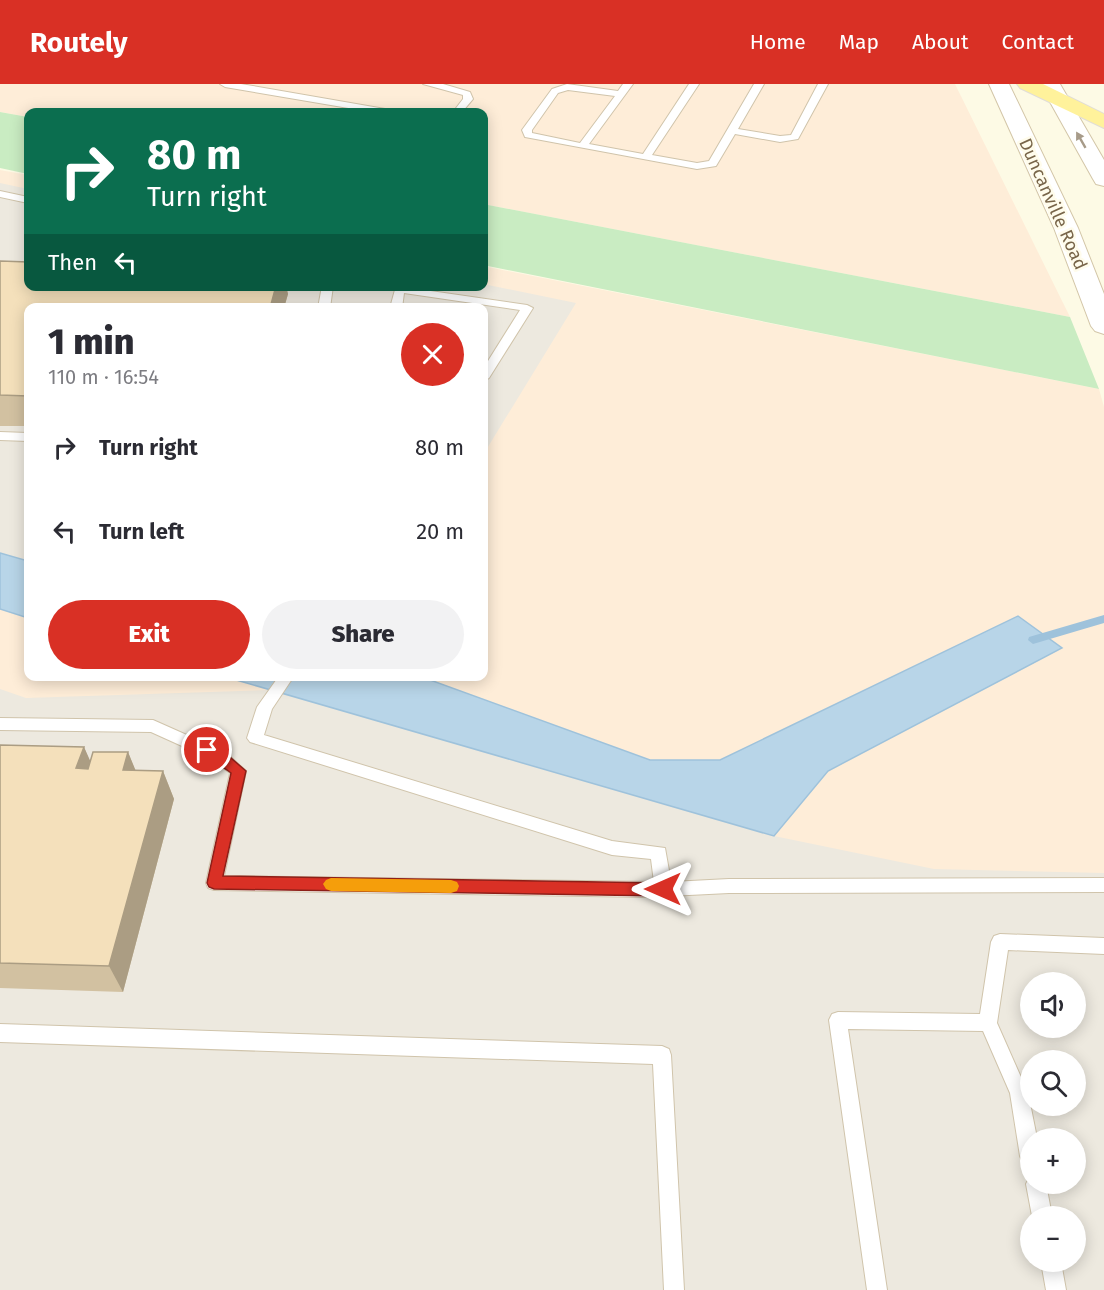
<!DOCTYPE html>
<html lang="en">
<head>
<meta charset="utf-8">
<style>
	:root { --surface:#fff; --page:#f2f2f3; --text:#2b2b33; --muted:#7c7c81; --accent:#d93025 }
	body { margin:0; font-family:"Fira Sans",sans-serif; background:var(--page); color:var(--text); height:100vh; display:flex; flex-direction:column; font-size:22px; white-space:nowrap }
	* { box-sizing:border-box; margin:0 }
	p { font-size:20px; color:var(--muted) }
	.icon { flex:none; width:33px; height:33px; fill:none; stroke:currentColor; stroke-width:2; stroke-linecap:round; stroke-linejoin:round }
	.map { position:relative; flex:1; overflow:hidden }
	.drawer { position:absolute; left:24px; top:219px; width:464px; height:378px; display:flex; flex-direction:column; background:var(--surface); border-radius:12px; box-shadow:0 3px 15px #0003 }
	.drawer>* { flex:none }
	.guide { position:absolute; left:24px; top:24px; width:464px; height:183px; border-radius:12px; box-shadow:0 3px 15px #0003; background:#0b6e4f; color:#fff; overflow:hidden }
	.controls { position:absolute; left:1020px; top:888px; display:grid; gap:12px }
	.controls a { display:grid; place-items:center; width:66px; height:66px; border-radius:50%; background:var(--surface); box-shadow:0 3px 15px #0003; font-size:30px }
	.pin { position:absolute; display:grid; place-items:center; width:51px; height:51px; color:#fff; margin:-26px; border:3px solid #fff; border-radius:50%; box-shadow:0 2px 6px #0007 }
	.me { position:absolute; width:66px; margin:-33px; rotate:270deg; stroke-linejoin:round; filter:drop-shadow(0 0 4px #0008) }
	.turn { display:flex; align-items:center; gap:21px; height:126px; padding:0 24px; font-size:27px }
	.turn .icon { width:78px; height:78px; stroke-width:2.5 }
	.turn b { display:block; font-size:42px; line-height:51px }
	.then { display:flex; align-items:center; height:57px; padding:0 24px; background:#0003; gap:12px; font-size:22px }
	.round { display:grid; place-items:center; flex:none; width:63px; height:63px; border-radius:32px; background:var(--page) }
	.overview { display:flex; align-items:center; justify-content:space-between; height:102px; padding:0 24px }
	h1 { font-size:36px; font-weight:800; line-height:45px }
	.cta { display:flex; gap:12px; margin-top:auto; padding:12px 24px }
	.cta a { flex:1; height:69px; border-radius:36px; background:var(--accent); color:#fff; font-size:24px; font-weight:800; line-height:69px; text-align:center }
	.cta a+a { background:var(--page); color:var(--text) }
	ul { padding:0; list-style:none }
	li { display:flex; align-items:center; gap:18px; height:84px; padding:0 24px }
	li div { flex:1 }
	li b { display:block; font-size:22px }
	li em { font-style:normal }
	header { display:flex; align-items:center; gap:36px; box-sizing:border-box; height:84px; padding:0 30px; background:var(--accent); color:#fff }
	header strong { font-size:28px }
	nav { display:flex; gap:33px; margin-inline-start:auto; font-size:21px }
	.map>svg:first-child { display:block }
	.commercial { fill:#feedd8; fill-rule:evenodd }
	.industrial { fill:#ede9df; fill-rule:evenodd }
	.green { fill:#c9ecc2 }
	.water { fill:#b8d5e8; stroke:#9ec2db; stroke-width:1.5 }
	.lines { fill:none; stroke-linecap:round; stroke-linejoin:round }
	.stream { fill:#9ec2db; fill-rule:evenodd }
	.service-casing { stroke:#d0c4ab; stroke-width:2 }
	.secondary-casing { stroke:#d3c6a8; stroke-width:2 }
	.primary-casing { stroke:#e1ddd7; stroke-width:2 }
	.service { fill:#fff; fill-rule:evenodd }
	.secondary { fill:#fff; fill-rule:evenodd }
	.primary { fill:#fff29b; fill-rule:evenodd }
	.wall { fill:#d2c1a1 }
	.shaded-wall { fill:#ab9d83 }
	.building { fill:#f4e0bb; stroke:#ab9d83; stroke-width:1.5 }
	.oneway { fill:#a79b89 }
	.route { fill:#d93025; stroke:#8d1f18; stroke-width:1.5 }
	.slow { fill:#f59e0b }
	.labels { text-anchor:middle; stroke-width:5; stroke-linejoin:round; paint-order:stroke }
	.far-street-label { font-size:18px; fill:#786549; stroke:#fffcec }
</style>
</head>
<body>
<header>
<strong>Routely</strong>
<nav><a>Home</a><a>Map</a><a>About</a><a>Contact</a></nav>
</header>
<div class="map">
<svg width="1104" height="1206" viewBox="0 0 1104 1206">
	<rect width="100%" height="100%" fill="#fdfae5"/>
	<path class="commercial" d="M0,0h955l115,233 -587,-113v-92h-455v5l-28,-5z
		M0,86l28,5v111h455v-20l616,123 5,18v883h-1104zM28,224h455v368h-455zM1030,898h46v46h-46zM1030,976h46v46h-46zM1030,1054h46v46h-46zM1030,1132h46v46h-46z"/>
	<path class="industrial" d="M0,99l28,6v97h455v-2l93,19 -93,152v-147h-455v253l-28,-8z
		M0,605l26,9 245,-8 503,146 160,33 170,4v417h-1104zM1030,898h46v46h-46zM1030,976h46v46h-46zM1030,1054h46v46h-46zM1030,1132h46v46h-46z"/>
	<path class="green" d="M0,28l28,5v57l-28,-6z
		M483,120l587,113 29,72 -616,-124z"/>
	<path class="water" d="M0,469l28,8v57l-28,-9z
		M1018,532l44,32 -234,123 -54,65 -548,-159h196l228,83h70z"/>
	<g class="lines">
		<path class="stream" d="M1104,531v8l-71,21 -5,-4 1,-3z"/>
		<defs>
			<path id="service" d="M220,0h21l144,25 5,3h-18l-147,-25z
				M423,0h20l27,8 3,7 -11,13h-9l10,-13v-4z
				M567,0l51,7 5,-7h10l-44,60 54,10 46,-70h10l-47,71 45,8 12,-2 45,-77h10l-26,45 42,7 11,-1 27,-51h10l-30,55 -18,3 -45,-8 -19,32 -19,3 -172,-32 -3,-7 30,-41zM568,6l47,6 -35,47 -48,-10v-3l26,-37z
				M0,107l28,6v6l-28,-6z
				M322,202h11l-3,22h-12z
				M396,202l131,19 6,3 -44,70 -6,4v-13l37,-59 -116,-17 -2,15h-12z
				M0,348l28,1v8l-28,-1z
				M279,592h15l-22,33 -8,26 348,106 53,7 6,34 58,-3 375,-1v14l-375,1 -80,4 -435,-7 -6,-2 -2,-5 24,-110 -17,-13 -62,-28 -151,-2v-12l153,2 72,32 21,19 -22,105 430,6 -3,-23 -39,-4 -362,-113 -3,-4 10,-31z
				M1000,850l104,4v16l-96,-4 -11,73 31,70 9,45h-7v28l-7,-3 -3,-7 -10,-63 -27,-62 -135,-2 39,261h-20l-38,-270 3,-6 6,-2 142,2 11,-72 3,-6z
				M0,940l662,22 7,3 2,6 13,235h-20l-11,-226 -653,-22z
				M1030,1092v8h16l6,32h-20l-6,-32z
				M1041,1178h20l5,28h-20z"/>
			<path id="secondary" d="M989,0h20l69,144 26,66v40l-9,-3 -4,-5 -37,-98z
				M1040,0h20l44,76v26l-8,-2 -3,-5z"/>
			<path id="primary" d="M1017,0h26l61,30v14l-84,-40z"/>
		</defs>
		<use href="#service" class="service-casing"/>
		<use href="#secondary" class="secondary-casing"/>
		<use href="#primary" class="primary-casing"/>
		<use href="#service" class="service"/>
		<use href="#secondary" class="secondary"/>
		<use href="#primary" class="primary"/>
	</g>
	<path class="wall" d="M0,177l28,25h258l2,8 -4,14h-256v118h-28z
		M0,661l84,2 6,15 38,-10 7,18 28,1 11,28 -51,193 -123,-4z"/>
	<path class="shaded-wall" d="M276,202h10l2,8 -4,14h-14z
		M84,663l13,29 -21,-8z
		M128,668l12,29 -17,-11z
		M163,687l11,28 -51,193 -14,-26z"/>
	<path class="building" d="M0,177l28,1v24h248l-6,22h-242v88l-28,-1z
		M0,661l84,2 -8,21 12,1 5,-17h35l-5,18 40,1 -54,195 -109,-3z"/>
	<defs><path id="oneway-solid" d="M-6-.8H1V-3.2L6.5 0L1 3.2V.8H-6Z" transform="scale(1.5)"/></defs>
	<use class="oneway" href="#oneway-solid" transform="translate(1081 56) rotate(-120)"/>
	<path class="route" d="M207,660l17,8 22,19 -23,105 440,7 6,2 2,4 -2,5 -6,2 -449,-7 -5,-2 -2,-4 24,-110c-9,-7 -26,-16 -31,-23l2,-4z"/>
	<path class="slow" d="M331,794l120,2 6,2 2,4 -2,5 -6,2 -120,-2 -5,-2 -3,-5 3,-4z"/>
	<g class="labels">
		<g class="far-street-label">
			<text transform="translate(1053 120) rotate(66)" y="6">Duncanville Road</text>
		</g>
	</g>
</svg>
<div class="controls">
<a><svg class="icon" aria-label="sound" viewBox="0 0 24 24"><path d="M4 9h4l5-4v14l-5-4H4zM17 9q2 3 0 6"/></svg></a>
<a><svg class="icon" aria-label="search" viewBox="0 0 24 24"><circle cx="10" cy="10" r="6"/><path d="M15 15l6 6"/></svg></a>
<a>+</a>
<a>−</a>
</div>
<div class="pin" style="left:207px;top:666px;background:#d93025"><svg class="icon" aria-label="arrive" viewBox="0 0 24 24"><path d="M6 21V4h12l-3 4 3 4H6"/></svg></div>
<svg class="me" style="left:663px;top:805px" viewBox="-20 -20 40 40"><path d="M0-17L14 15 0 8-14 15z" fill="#d93025" stroke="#fff" stroke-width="4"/></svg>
<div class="guide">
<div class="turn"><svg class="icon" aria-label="right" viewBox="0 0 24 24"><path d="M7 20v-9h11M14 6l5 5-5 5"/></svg><div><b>80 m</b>Turn right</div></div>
<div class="then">Then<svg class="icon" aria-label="left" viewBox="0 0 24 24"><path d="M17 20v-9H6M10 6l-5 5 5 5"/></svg></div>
</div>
<section class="drawer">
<div class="overview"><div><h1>1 min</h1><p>110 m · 16:54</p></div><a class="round" style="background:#d93025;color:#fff"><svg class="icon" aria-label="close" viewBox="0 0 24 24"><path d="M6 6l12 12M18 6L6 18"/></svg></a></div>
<ul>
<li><svg class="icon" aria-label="right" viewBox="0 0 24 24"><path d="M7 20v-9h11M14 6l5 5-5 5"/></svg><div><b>Turn right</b></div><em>80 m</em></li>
<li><svg class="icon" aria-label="left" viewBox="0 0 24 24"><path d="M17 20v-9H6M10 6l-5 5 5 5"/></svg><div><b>Turn left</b></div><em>20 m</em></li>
</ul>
<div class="cta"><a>Exit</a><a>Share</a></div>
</section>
</div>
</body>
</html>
